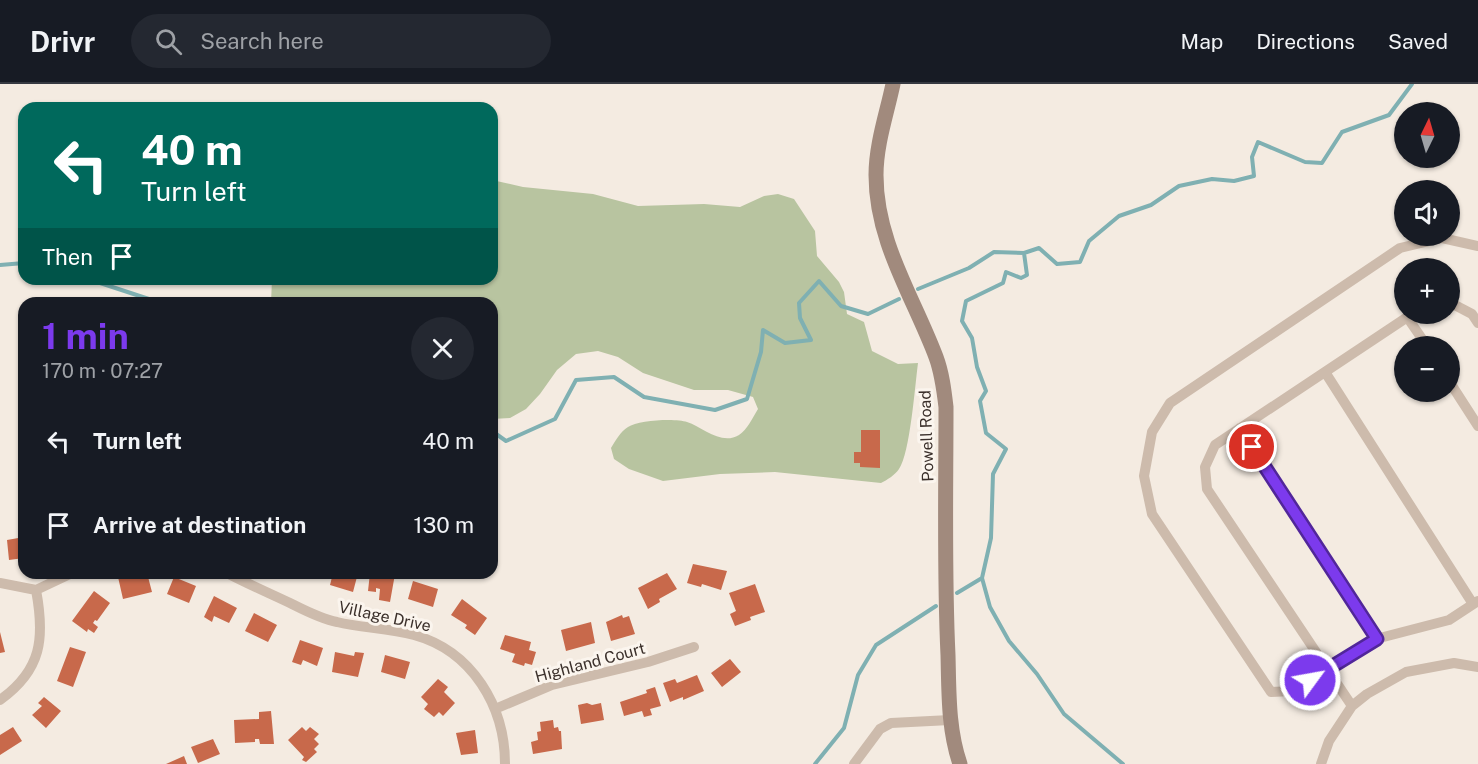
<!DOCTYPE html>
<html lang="en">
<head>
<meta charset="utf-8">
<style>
	:root { --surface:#171b24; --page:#242831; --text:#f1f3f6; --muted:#9ea1a6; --line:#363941; --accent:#7c3aed }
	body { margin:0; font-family:"Public Sans",sans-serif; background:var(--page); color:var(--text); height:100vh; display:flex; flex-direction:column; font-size:22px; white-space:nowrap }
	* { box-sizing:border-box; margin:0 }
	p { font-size:20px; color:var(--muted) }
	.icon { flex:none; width:33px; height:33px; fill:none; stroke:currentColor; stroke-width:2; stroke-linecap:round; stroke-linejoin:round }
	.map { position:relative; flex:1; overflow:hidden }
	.details { position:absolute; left:18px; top:213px; width:480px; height:282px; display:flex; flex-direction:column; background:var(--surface); border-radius:18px; box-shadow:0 2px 4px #0004 }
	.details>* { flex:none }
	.top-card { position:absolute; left:18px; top:18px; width:480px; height:183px; border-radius:18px; box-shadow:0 2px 4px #0004; background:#00695c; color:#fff; overflow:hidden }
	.needle { width:39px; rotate:5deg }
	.fabs { position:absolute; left:1394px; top:18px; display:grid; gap:12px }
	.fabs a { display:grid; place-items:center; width:66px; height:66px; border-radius:50%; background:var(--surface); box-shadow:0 2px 4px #0004; font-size:30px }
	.pin { position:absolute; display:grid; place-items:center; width:51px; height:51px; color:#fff; margin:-26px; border:3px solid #fff; border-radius:50%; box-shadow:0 2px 6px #0007 }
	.me { position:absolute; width:66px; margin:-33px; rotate:58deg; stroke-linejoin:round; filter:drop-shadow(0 0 4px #0008) }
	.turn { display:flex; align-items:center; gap:21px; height:126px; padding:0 24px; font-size:27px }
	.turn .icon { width:78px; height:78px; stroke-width:2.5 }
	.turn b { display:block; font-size:42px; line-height:51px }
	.then { display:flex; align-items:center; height:57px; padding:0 24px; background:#0003; gap:12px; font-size:22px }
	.round { display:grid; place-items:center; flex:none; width:63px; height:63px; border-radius:32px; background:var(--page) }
	.overview { display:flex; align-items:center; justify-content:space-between; height:102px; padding:0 24px }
	h1 { font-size:36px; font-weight:700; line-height:45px; color:var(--accent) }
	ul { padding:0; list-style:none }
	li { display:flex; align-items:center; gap:18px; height:84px; padding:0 24px }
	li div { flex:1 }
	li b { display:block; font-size:22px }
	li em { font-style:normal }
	header { display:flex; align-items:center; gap:36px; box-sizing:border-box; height:84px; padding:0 30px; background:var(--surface); border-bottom:2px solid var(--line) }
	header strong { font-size:28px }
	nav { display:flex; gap:33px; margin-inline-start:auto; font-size:21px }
	.search { width:420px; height:54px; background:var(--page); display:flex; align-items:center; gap:15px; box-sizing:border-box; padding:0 21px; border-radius:33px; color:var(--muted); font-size:22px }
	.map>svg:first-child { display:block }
	.green { fill:#b8c4a0 }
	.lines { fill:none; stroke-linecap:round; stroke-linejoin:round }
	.stream { stroke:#7fb0b2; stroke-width:4 }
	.building { fill:#c8694b }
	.street { stroke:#cdbbac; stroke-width:10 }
	.secondary { stroke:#a18a7d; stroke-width:15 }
	.route-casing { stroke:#51269a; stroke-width:15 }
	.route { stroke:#7c3aed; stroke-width:10 }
	.labels { text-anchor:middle; stroke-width:6; stroke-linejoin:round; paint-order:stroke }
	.street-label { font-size:16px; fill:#3b302b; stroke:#fbf5ee }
</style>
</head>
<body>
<header>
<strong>Drivr</strong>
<div class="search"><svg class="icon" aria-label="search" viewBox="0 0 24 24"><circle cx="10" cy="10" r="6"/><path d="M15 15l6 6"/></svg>Search here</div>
<nav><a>Map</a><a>Directions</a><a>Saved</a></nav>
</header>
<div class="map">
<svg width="1478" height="680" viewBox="0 0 1478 680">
	<rect width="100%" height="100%" fill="#f4ebe1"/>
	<path class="green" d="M492,96l31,7 70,7 45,12 66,-2 36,3 24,-11 14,-2 16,5 21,32 2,25 22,26 5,10 3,22 17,8 8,29 26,13 20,-1c-3,22 -8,91 -19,106 -4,6 -12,11 -18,14l-106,-11 -55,2 -57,7 -34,-12 -15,-10 -3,-11c5,-8 9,-16 17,-21 10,-7 48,-9 59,-5 16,5 34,24 52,13 8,-5 14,-18 19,-26l-5,-12 -25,-7h-34l-51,-17 -25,-16 -20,-6 -22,3 -19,16 -17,24 -14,15 -16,9 -18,1v-116h-221l1,-24h220z"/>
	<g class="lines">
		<path class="stream" d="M1024,169l3,22 -6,3 -15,-6 -3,11 -37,18 -4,20 10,17 5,29 9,24 -6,10 6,32 20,16 -13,25 -2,64 -9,40 8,29 19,34 28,33 27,40 59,50
			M0,181l24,-2
			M88,195l73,24
			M918,205l51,-21 25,-16 30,1 15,-5 18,16 23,-2 9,-21 30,-25 32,-11 28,-19 33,-7 22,2 20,-5 -2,-19 6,-15 47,20 17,1 20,-31 47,-17 23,-31
			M492,347l14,10 49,-22 21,-39 38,-3 30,20 71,13 32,-11 14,-47 2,-22 22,13 26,-3 -11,-22 -1,-15 20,-22 22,25 27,8 31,-15
			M957,509l25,-15
			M815,680l29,-36 14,-53 18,-30 60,-39"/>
	</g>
	<path class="building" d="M861,346h19v38l-20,-1v-4h-6v-11h7z
		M24,453v21l-15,2 -2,-20z
		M693,480l34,7 -6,19 -19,-6 -1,3 -14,-4z
		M139,489h8l5,19 -29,7 -5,-22z
		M333,489h25l-5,19 -23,-7z
		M370,489l25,1 -5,28 -11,-2 1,-11 -4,-1v4l-8,-1z
		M667,489l10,16 -18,10 1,3 -12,7 -10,-21z
		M174,493l22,9 -7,17 -22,-9z
		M413,497l25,8 -5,18 -25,-8z
		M755,500l10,28 -15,5 1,3 -16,6 -5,-12 6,-3 -7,-18z
		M94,507l16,12 -13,18 -2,-1 -2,3 5,4 -4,6 -6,-4 -1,3 -15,-11z
		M214,512l23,12 -8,15 -15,-7 -2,6 -8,-5z
		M462,515l25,19 -12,17 -10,-7 2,-3 -16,-10z
		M254,529l23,12 -9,17 -23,-11z
		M622,531l1,3 6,-2 6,18 -24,7 -5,-19z
		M591,538l4,21 -29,8 -5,-21z
		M0,548l5,20 -5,1z
		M505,551l26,7 -2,8 7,2 -4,13 -7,-2 -1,3 -12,-4 3,-8 -15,-5z
		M300,556l23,8 -6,18 -14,-6 -2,5 -9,-3z
		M70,563l16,5 -13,35 -16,-6z
		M335,568l19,4 1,-4 9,1 -6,24 -26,-5z
		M385,571l25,7 -5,17 -24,-7z
		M730,575l11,13 -19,15 -11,-14z
		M697,591l7,16 -21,9v-3l-13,5 -7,-19 12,-4 2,4z
		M438,595l10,8 -4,5 11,11 -12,13 -4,-4 -5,5 -10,-8 4,-5 -7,-7z
		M655,603l6,19 -11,3 2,6 -8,2 -2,-6 -18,5 -4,-14 27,-9 -1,-3z
		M44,613l17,14 -15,17 -14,-13 10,-9 -4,-3z
		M587,619l5,2 9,-2 3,17 -23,4 -3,-19z
		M271,627l3,33h-14l-1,-5h-4v3l-20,1 -1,-23 25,-1v-7z
		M553,636l1,8 4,-1 1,4h2l1,18 -29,5 -2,-12 7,-2 -1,-8 4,-1 -1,-9z
		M13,643l9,14 -22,14v-20z
		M302,643l4,4 4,-4 9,7 -5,5 5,5 -5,5 3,3 -11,10 -4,-2 2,-3 -16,-17z
		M475,646l3,23 -17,2 -5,-22z
		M213,655l7,15 -22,9 -7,-16z
		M184,672l3,8h-21z"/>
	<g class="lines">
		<path class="street" d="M1478,162l-36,-8 -42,10 -230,155 -18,29 -8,44 8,38 119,178 22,-1 79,-51 77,-20 29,-19
			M1449,218l23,12 6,9
			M1407,233l20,29
			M1325,288l148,232
			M1449,297l29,45
			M1240,344l137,211
			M227,489c21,11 42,20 63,30 14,7 31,16 47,19 25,6 51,6 77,13 58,16 91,71 91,129
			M0,499l36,7 36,-17
			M0,616c42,-30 45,-62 36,-110
			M1352,622l-145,-217 -2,-22 10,-22 197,-131
			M495,625l57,-24 96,-23 46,-15
			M854,680l26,-35 11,-6 59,-3
			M1321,680l8,-23 23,-35 15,-12 39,-22 48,-9 24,4"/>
		<path class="secondary" d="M893,0c-6,29 -17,60 -17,91 0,67 37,121 60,182 6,16 8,33 10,50 0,83 -2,166 2,248 1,37 0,74 12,109"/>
	</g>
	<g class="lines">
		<defs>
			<path id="route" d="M1252,363l125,192 -67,41"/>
		</defs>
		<use href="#route" class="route-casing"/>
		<use href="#route" class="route"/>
	</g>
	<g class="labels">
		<g class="street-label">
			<text transform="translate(926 352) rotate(-92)" y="6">Powell Road</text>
			<text transform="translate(385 532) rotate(12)" y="6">Village Drive</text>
			<text transform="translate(590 578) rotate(-15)" y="6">Highland Court</text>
		</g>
	</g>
</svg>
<div class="fabs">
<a><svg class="needle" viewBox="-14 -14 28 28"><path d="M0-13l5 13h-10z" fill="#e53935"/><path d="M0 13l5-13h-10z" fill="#9ea1a6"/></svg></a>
<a><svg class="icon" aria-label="sound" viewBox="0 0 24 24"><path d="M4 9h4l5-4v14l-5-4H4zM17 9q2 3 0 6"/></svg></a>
<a>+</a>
<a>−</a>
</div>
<div class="pin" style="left:1252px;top:363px;background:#d93025"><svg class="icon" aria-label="arrive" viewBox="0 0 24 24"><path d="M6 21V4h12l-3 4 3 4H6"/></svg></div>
<svg class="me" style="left:1310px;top:596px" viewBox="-20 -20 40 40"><circle r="17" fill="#7c3aed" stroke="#fff" stroke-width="3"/><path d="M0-11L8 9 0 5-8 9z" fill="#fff"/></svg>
<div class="top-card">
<div class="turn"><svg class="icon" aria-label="left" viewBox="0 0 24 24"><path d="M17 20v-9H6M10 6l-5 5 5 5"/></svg><div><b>40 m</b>Turn left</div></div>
<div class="then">Then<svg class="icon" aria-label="arrive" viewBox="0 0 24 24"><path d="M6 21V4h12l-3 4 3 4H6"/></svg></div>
</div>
<section class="details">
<div class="overview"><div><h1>1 min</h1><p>170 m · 07:27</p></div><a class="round"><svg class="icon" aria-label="close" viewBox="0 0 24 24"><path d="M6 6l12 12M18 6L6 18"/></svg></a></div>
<ul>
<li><svg class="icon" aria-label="left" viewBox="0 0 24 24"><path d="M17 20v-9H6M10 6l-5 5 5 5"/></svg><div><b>Turn left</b></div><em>40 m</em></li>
<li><svg class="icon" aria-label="arrive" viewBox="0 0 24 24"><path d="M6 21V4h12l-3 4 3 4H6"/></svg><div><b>Arrive at destination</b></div><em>130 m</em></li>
</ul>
</section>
</div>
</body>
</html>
